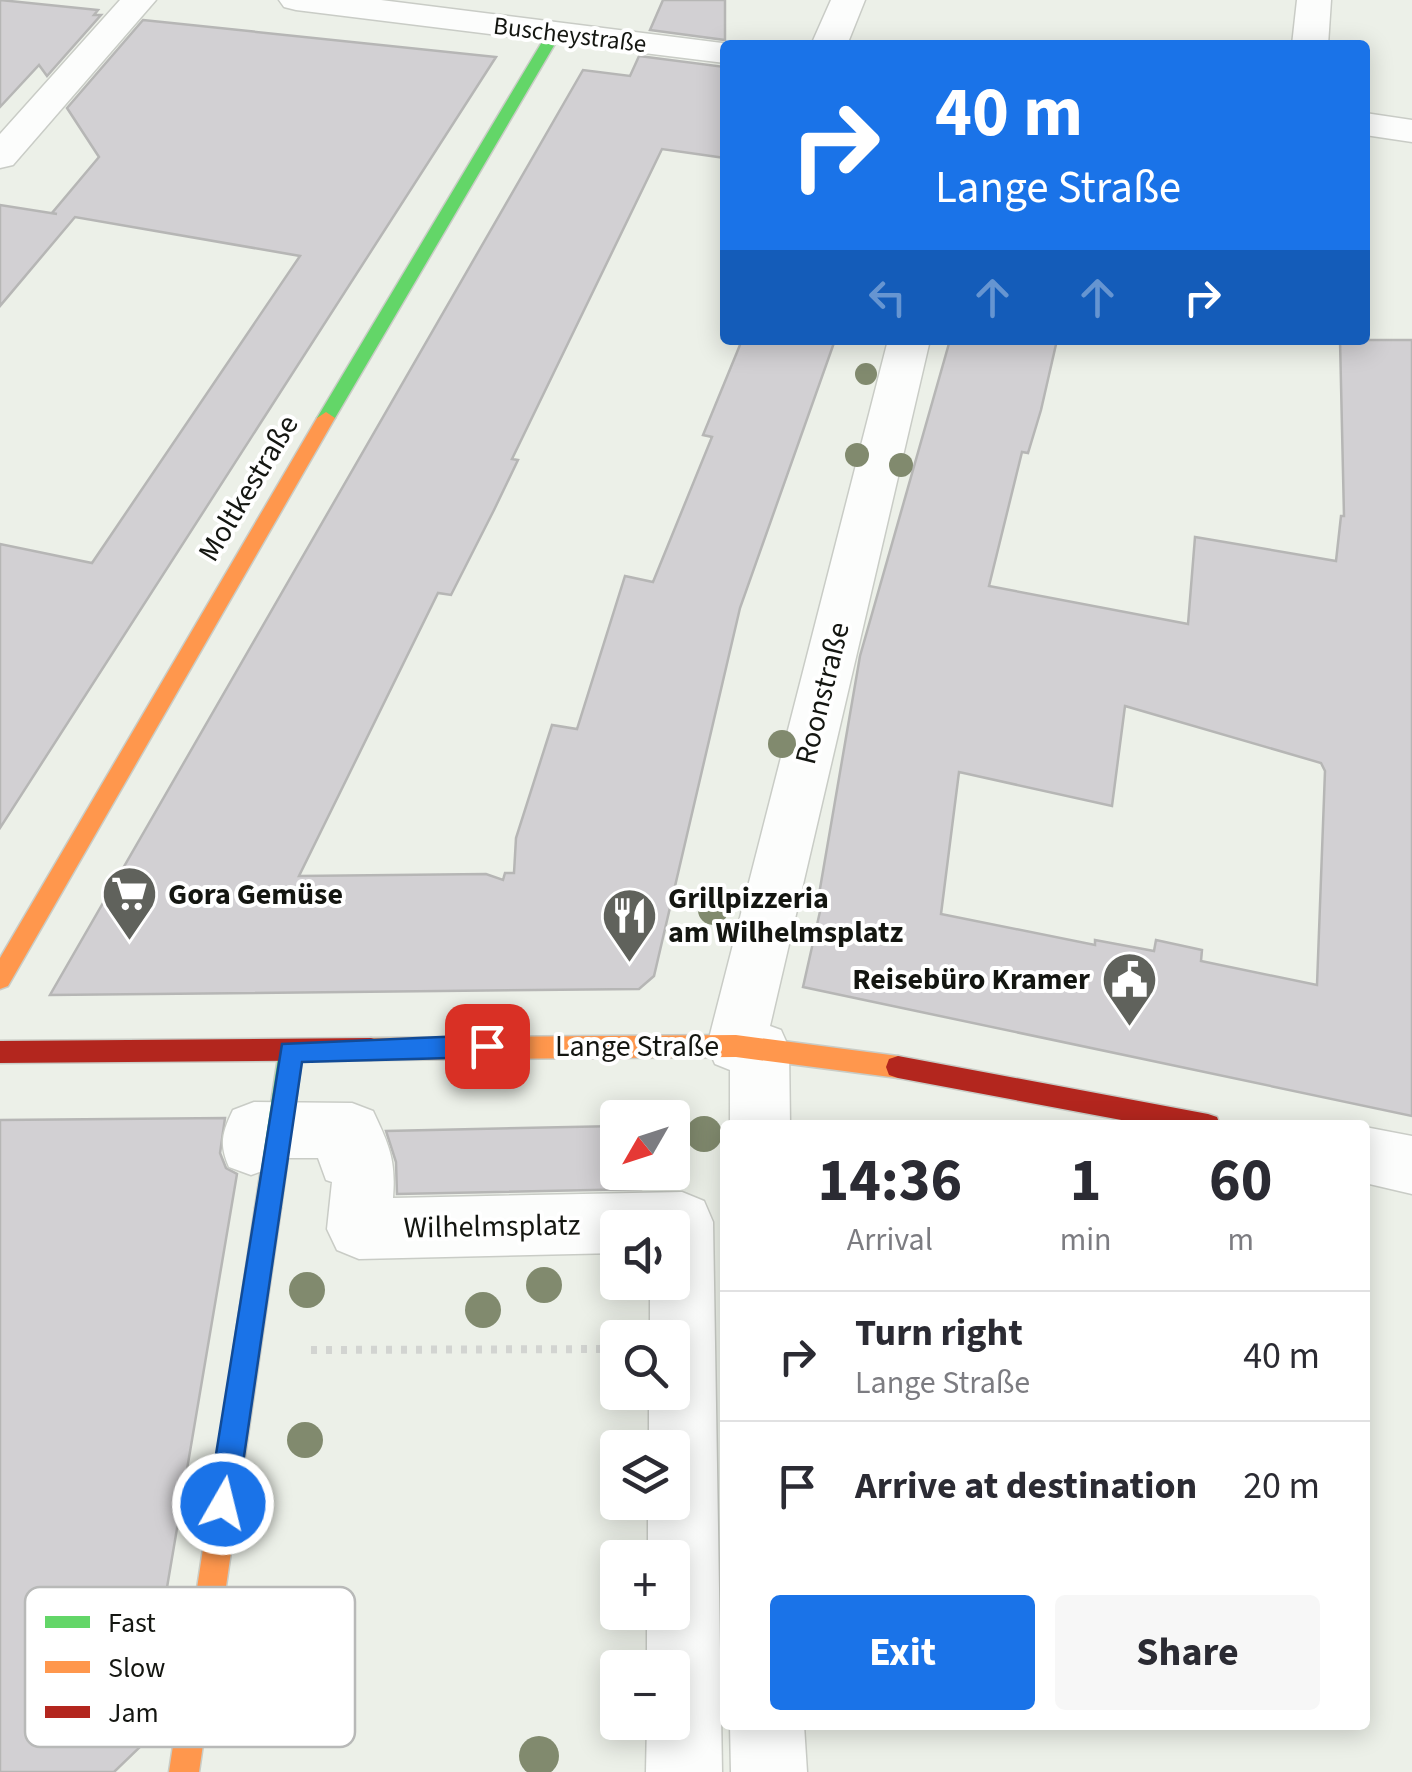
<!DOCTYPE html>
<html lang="en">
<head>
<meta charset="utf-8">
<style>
	:root { --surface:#fff; --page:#f7f7f7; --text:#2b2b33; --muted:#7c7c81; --line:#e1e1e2; --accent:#1a73e8 }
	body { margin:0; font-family:"Source Sans 3",sans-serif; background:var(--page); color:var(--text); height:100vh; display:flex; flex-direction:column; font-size:38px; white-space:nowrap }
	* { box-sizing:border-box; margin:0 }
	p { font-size:32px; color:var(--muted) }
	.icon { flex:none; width:55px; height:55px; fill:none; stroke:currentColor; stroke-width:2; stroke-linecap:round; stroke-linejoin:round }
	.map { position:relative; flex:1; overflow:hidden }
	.sheet { position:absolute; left:720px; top:1120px; width:650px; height:610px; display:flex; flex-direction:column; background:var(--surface); border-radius:10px; box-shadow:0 5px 25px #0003 }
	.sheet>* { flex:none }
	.banner { position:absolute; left:720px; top:40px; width:650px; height:305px; border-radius:10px; box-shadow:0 5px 25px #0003; background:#1a73e8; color:#fff; overflow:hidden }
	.needle { width:65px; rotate:231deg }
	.controls { position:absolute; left:600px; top:1100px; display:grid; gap:20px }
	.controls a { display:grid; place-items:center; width:90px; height:90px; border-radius:10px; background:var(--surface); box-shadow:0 5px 25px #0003; font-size:50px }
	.pin { position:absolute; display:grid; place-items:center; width:85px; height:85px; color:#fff; margin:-42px; border-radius:20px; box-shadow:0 5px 15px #0006 }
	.me { position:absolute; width:110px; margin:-55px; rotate:8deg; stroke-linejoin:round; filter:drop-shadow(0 0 8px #0008) }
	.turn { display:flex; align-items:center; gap:35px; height:210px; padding:0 50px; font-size:45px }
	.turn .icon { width:130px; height:130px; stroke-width:2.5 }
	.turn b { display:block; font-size:70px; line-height:85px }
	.lanes { display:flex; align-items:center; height:95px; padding:0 50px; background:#0003; justify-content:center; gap:50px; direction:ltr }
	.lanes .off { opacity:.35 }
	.eta { display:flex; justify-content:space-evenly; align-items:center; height:170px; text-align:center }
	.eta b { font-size:60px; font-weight:700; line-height:70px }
	.cta { display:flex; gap:20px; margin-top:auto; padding:20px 50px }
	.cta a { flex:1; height:115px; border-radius:10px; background:var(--accent); color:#fff; font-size:40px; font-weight:700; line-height:115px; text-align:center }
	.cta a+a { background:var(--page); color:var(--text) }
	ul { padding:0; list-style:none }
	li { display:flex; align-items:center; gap:30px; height:130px; padding:0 50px; border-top:2px solid var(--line) }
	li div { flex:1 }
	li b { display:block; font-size:38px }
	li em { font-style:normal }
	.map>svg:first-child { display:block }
	.building { fill:#d2d0d3; stroke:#b6b6b5; stroke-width:2.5; fill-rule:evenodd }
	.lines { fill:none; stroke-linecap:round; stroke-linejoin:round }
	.street-casing { stroke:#c9ccc6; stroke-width:3 }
	.fast-casing { stroke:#c9ccc6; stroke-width:3 }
	.slow-casing { stroke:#c9ccc6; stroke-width:3 }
	.jam-casing { stroke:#c9ccc6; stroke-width:3 }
	.path { stroke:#d2d4d1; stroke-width:8; stroke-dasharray:6 9; stroke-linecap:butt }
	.street { fill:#fcfdfc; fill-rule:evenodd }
	.fast { fill:#63d668; fill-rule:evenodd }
	.slow { fill:#ff974d; fill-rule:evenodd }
	.jam { fill:#b3261e; fill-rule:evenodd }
	.tree { fill:#818a6e }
	.route { fill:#1a73e8; stroke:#114b97; stroke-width:2.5 }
	.labels { text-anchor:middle; stroke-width:8; stroke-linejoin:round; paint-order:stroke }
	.far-street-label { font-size:25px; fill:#141611; stroke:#fff }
	.street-label { font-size:30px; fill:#141611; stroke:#fff }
	.poi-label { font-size:30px; font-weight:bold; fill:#141611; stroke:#fff; text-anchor:start }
	.key { fill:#fff; stroke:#b8b9b8; stroke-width:2.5 }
	.key-label { font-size:28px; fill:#141611 }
</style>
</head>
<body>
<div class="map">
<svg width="1412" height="1772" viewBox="0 0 1412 1772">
	<rect width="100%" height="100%" fill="#ecf0e8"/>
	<path class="building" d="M0,0l98,10 -4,5h7l-54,61 -8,-11 -39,42z
		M663,0h62v40l-75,-10z
		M143,20l353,37 -496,771v-284l92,19 208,-307 -225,-39 -75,89v-101l57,9 -5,-1 47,-56 -32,-49z
		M639,56l86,11v91l-63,-9 -150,310 6,1 -24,50 -43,85 -13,-2 -139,283 187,-2 17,6 2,-7h9l2,-35 36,-113 25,4 48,-153 28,6 59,-145 -9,-2 39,-95h93l-95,268 -86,368 -15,13 -589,6 533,-925 47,6z
		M950,340h107l-16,70 -13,43 -6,-1 -33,134 199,38 7,-87 141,24 5,-45h3l-4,-176h72v776l-609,-129 18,-80 -4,-1 43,-250zM1125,706l196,57 4,8 -8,214 -116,-24 1,-11 -46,-10 -2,11 -59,-11v5l-154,-31 18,-142 153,34z
		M225,1118l-5,35 6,15 11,6 -97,573 -26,25h-114v-652z
		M618,1126v46h23v17l-244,5 -1,-32 -10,-31z"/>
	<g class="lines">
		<defs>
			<path id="street" d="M120,0h36l-143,165 -13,3v-34z
				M279,0h102l357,45h-13v18l-429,-53 -12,-3z
				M831,0h34l-18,45h-36z
				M1297,0h34l-3,45h-36z
				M1365,113l47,7v22l-47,-7z
				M888,340h42l-160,686 11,4 8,18 1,77h-60v-55l-15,-6 -8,-18z
				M254,1102l98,1 21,8c16,34 23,48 20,87l289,-6 22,9 9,21 9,550h-76l1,-50h25v-54h-25v-56h25v-54h-24v-56h24v-54h-23v-56h23v-54h-22v-56h22v-54h-54v25l-259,6 -22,-9 -10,-21 5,-47 -6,-2 -8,-22h-41l-4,9 -22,8 -22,-8c-10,-23 -7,-34 4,-57z
				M1365,1127l47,9v58l-47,-11z
				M730,1725h74l3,47h-76z"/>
			<path id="fast" d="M555,28l7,4 -227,386 -9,6 -6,-2 -3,-4 231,-386z
				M291,1040l9,3 3,8 -22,157 -4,9 -9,3 -9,-3 -4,-9 24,-157 3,-8z"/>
			<path id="slow" d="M326,412l9,6 -327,568 -8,3v-31l317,-540z
				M736,1035l162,21 9,3 3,8 -3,8 -9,3 -162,-21 -365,3 -9,-3 -3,-8 3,-8 9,-3z
				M268,1196l9,3 4,9 -82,564h-30l86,-564 4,-9z"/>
			<path id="jam" d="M371,1038l9,3 3,8 -3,8 -9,3 -371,3v-22z
				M898,1056l310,58 9,3 3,8h-72l-250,-47 -9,-3 -3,-8 3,-8z"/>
		</defs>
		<use href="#street" class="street-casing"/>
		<use href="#fast" class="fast-casing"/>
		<use href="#slow" class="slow-casing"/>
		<use href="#jam" class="jam-casing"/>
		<path class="path" d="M616,1104l-1,10h30v4
			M311,1350l307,-1"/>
		<use href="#street" class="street"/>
		<use href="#fast" class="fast"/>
		<use href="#slow" class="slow"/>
		<use href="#jam" class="jam"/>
	</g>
	<g class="tree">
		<circle cx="866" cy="374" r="11"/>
		<circle cx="857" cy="455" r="12"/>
		<circle cx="901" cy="465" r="12"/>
		<circle cx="782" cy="744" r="14"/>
		<circle cx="713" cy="910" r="15"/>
		<circle cx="704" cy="1134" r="18"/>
		<circle cx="544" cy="1285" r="18"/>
		<circle cx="307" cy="1290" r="18"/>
		<circle cx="483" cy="1310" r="18"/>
		<circle cx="305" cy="1440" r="18"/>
		<circle cx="539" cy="1756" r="20"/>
	</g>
	<path class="route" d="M487,1035l12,11 -12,11 -185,5 -65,442 -4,10 -10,4 -10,-4 -5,-10 74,-460z"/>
	<defs>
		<symbol id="supermarket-pin" viewBox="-11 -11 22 30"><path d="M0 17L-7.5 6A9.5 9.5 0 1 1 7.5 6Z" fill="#60625c" stroke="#fff"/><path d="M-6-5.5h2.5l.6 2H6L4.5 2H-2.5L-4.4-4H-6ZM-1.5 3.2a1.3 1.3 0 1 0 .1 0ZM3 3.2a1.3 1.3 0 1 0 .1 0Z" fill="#fff"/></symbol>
		<symbol id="restaurant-pin" viewBox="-11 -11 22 30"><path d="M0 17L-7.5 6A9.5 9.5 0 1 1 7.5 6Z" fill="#60625c" stroke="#fff"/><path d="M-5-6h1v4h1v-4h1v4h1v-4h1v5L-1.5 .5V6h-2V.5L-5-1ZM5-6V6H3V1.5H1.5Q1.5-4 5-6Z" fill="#fff"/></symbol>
		<symbol id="civic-pin" viewBox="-11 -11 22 30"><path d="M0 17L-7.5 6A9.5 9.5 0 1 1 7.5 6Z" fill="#60625c" stroke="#fff"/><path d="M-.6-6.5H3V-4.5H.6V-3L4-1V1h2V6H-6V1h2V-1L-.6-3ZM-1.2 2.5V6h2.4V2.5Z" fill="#fff"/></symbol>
	</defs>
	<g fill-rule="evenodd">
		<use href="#supermarket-pin" x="98" y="862" width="63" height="86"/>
		<use href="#restaurant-pin" x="598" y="884" width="63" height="86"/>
		<use href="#civic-pin" x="1098" y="948" width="63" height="86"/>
	</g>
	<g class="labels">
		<g class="far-street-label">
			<text transform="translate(570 34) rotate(7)" y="9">Buscheystraße</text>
		</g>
		<g class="street-label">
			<text transform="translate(248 488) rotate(-59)" y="10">Moltkestraße</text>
			<text transform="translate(822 693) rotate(-76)" y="10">Roonstraße</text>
			<text x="637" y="1056">Lange Straße</text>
			<text transform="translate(492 1226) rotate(-1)" y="10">Wilhelmsplatz</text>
		</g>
		<g class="poi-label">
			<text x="168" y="904">Gora Gemüse</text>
			<text x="668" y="908">Grillpizzeria<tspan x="668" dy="34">am Wilhelmsplatz</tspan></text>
			<text x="1090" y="989" text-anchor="end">Reisebüro Kramer</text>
		</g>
	</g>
	<rect x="25" y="1587" width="330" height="160" rx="15" class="key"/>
	<rect x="45" y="1616" width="45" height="12" fill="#63d668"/>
	<rect x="45" y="1661" width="45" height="12" fill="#ff974d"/>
	<rect x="45" y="1706" width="45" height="12" fill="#b3261e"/>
	<g class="key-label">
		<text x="108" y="1632">Fast</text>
		<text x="108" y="1677">Slow</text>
		<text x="108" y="1722">Jam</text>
	</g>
</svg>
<div class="controls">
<a><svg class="needle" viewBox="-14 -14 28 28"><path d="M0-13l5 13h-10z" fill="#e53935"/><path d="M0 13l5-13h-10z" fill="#7c7c81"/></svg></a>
<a><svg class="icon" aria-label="sound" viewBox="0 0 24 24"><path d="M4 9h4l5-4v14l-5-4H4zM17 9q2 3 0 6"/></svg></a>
<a><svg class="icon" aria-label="search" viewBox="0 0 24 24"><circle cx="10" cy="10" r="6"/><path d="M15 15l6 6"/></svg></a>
<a><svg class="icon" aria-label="layers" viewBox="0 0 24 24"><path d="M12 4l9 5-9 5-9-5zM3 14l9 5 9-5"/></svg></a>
<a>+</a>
<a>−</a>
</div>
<div class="pin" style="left:487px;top:1046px;background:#d93025"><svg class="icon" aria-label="arrive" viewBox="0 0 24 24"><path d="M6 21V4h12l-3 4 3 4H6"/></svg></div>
<svg class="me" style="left:223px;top:1504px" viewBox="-20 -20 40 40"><circle r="17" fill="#1a73e8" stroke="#fff" stroke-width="3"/><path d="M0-11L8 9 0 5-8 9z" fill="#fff"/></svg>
<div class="banner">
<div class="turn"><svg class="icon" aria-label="right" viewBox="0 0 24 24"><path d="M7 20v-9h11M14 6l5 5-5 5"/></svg><div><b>40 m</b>Lange Straße</div></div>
<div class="lanes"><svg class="icon off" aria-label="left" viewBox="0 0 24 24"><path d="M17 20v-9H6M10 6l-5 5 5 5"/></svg><svg class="icon off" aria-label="ahead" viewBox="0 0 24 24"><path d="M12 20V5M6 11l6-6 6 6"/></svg><svg class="icon off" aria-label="ahead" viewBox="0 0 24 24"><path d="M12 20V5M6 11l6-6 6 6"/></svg><svg class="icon" aria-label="right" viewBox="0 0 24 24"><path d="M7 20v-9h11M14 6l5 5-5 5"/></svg></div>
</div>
<section class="sheet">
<div class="eta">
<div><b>14:36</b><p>Arrival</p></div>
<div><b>1</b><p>min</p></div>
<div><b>60</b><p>m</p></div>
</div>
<ul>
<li><svg class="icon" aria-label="right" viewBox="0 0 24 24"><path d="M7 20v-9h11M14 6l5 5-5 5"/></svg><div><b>Turn right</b><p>Lange Straße</p></div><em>40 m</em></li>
<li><svg class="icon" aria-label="arrive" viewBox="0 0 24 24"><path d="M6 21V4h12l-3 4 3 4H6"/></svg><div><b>Arrive at destination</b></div><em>20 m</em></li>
</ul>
<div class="cta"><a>Exit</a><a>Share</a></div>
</section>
</div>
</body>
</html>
